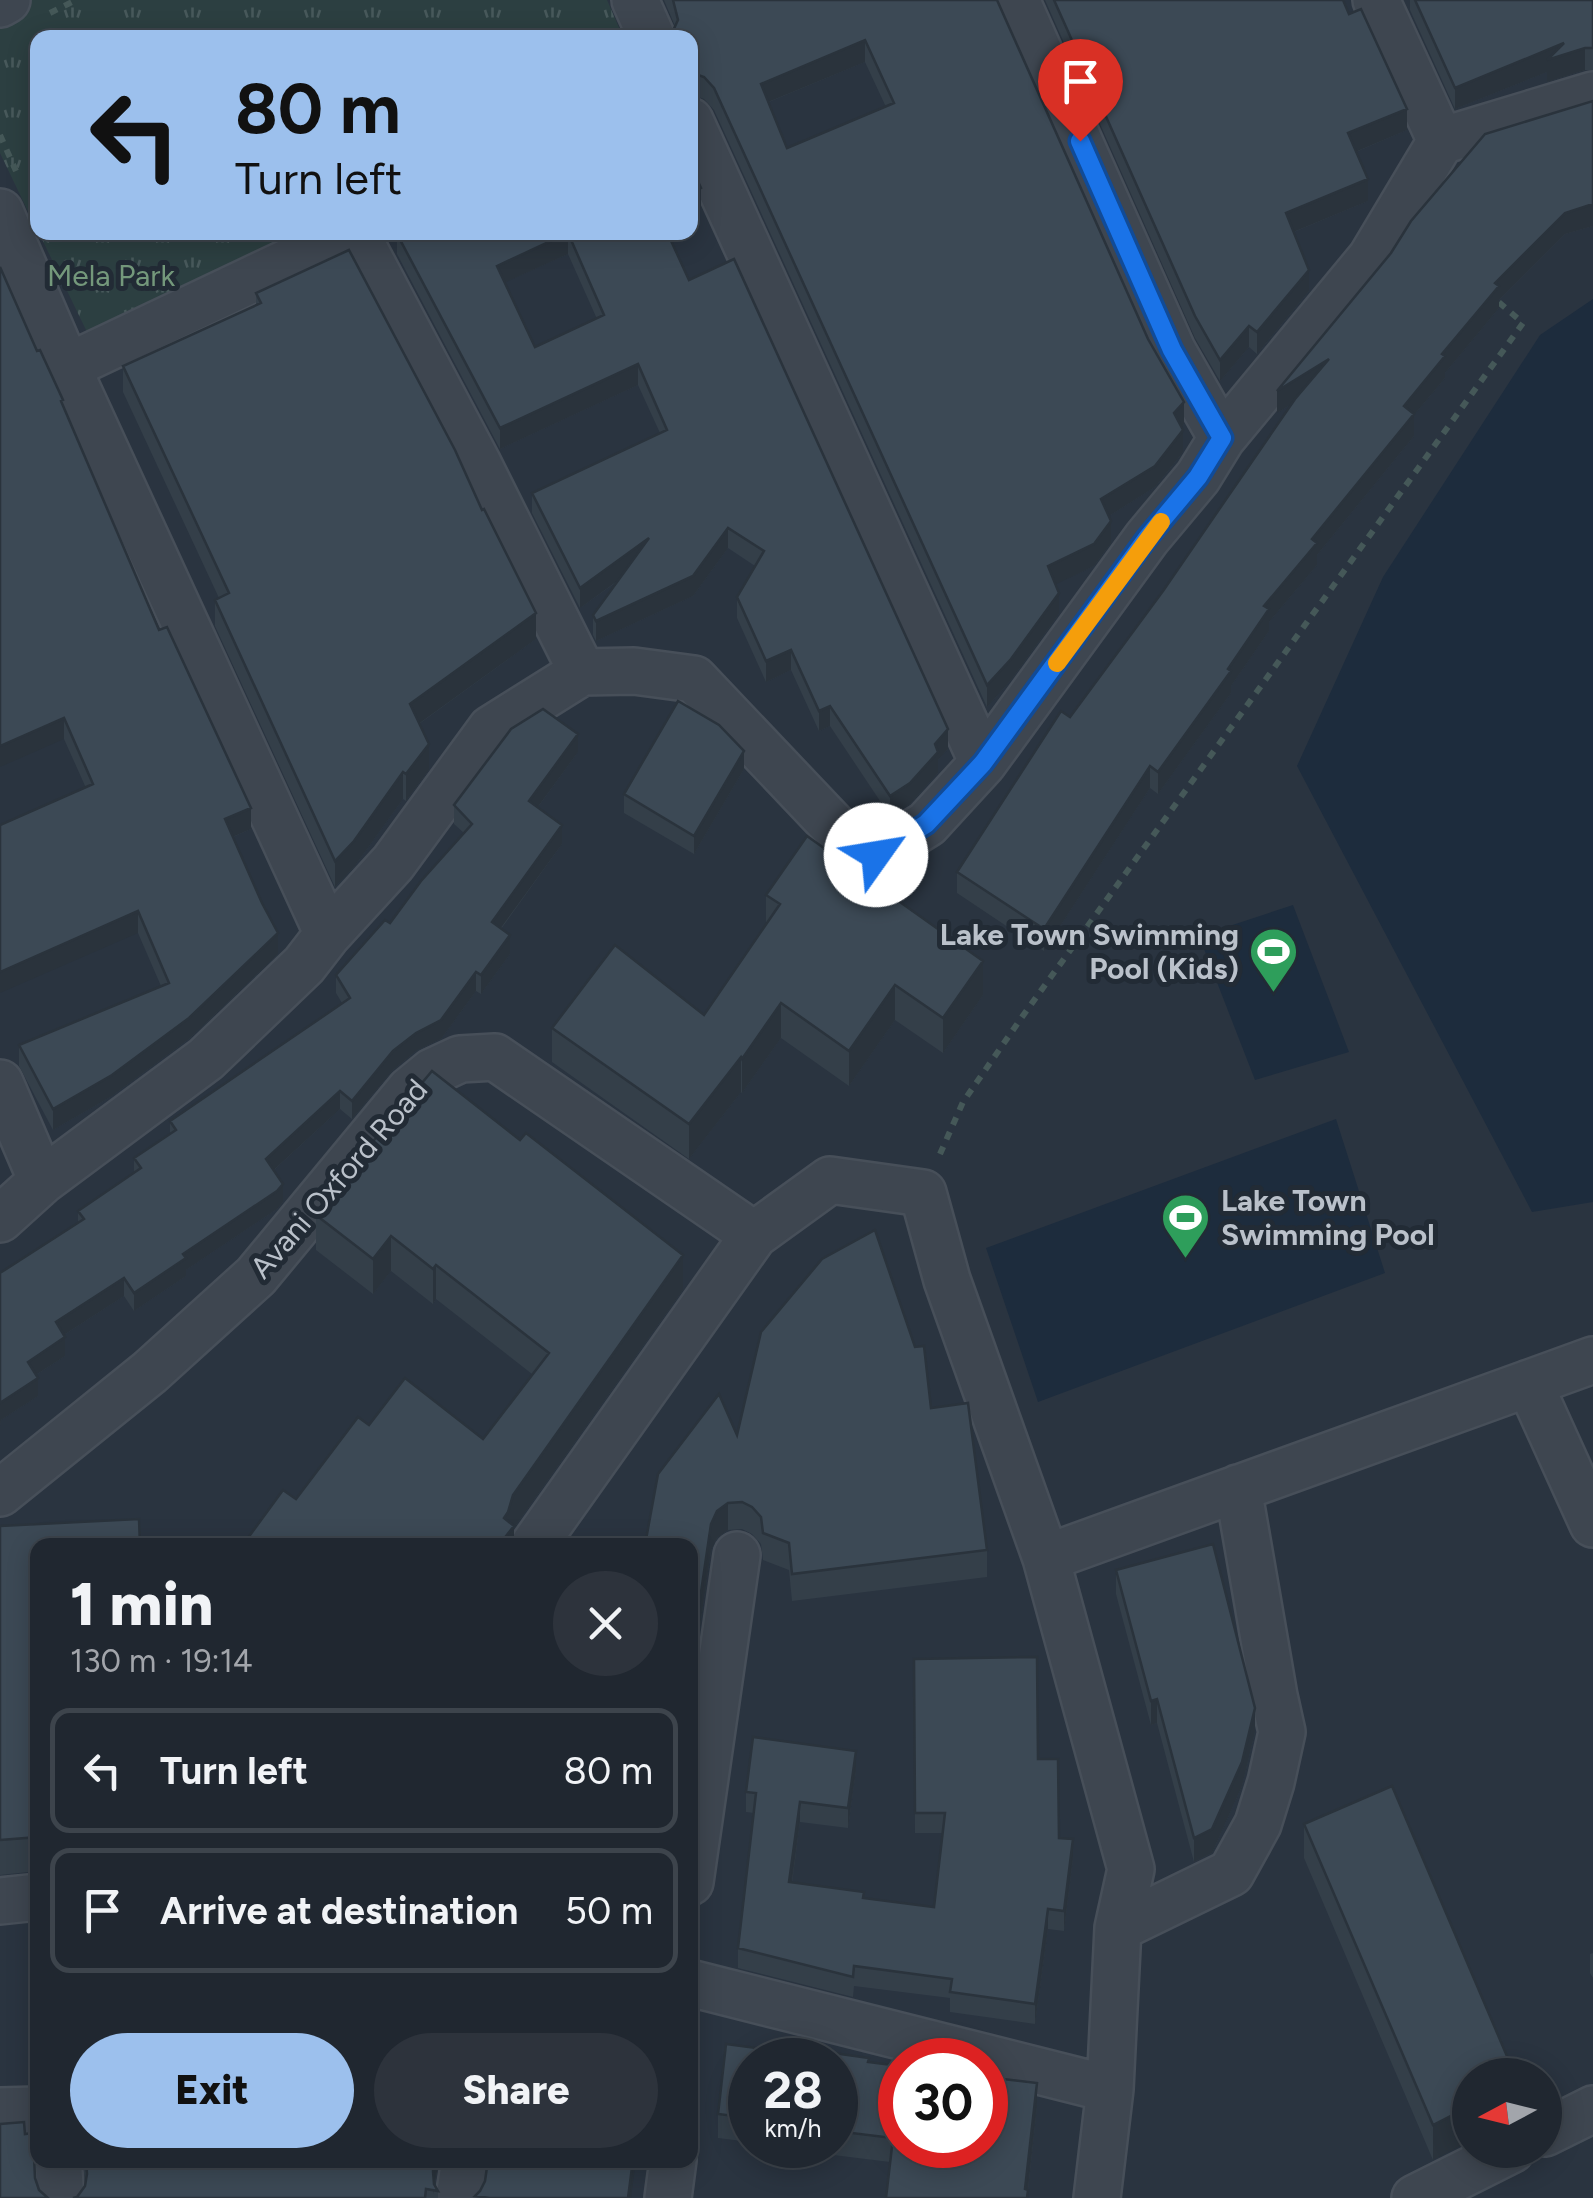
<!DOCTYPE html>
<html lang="en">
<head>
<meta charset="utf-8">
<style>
	:root { --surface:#202730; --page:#2d333c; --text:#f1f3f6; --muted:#a2a5ab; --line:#3d444c; --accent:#9cc0ed }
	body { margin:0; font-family:Figtree,sans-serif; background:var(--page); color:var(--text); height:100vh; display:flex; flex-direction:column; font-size:38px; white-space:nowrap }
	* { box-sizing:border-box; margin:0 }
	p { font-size:32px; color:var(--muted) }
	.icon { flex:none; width:55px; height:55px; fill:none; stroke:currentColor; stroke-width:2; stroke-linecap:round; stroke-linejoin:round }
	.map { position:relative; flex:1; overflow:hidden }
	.drawer { position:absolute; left:30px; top:1538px; width:668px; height:630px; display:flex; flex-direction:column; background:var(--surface); border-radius:20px; box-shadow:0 5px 25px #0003,0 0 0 2px var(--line) }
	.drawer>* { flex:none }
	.top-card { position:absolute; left:30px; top:30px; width:668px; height:210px; border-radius:20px; box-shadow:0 5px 25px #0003,0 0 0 2px var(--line); background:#9cc0ed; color:#111; overflow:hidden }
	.needle { width:65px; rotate:263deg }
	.controls { position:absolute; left:1452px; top:2058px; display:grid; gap:20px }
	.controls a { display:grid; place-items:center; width:110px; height:110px; border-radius:50%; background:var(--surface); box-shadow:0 5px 25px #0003,0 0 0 2px var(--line); font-size:50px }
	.speed { position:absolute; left:728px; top:2038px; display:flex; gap:20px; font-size:50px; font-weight:700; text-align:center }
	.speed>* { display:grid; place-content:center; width:130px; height:130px; border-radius:50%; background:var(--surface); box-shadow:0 5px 25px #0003,0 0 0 2px var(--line); line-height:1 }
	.speed small { font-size:25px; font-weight:400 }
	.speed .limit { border:15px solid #d22; background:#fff; color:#111 }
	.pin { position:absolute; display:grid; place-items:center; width:85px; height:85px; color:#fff; margin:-102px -42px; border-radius:50% 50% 50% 0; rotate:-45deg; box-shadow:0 0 10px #0007 }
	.pin .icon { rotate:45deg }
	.me { position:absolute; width:110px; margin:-55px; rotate:58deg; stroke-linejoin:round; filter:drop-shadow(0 0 8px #0008) }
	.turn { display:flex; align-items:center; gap:35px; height:210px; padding:0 40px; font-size:45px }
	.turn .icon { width:130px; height:130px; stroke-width:2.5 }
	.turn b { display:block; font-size:70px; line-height:85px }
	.round { display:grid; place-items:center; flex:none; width:105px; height:105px; border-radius:52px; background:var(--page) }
	.overview { display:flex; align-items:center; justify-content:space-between; height:170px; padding:0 40px }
	h1 { font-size:60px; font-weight:800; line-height:75px }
	.action { display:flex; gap:20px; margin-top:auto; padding:20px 40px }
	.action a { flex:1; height:115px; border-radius:60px; background:var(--accent); color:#111; font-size:40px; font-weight:800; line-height:115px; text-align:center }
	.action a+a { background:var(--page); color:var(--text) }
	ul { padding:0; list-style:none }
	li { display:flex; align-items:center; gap:30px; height:125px; margin:0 20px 15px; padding:0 20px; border:5px solid var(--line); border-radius:20px }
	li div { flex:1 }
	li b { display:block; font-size:38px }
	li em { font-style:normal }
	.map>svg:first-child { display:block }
	.park { fill:url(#park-tufts) }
	.water { fill:#1d2c3d }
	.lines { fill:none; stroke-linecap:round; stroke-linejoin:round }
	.minor-casing { stroke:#474f59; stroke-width:50 }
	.path { stroke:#455858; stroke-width:6; stroke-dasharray:8 8; stroke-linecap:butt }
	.minor { stroke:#3e4650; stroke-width:45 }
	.wall { fill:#343f49; fill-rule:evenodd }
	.shaded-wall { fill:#2a333c }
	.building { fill:#3c4955; stroke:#2a333c; stroke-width:2.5; fill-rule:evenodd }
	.route-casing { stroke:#114b97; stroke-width:25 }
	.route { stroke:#1a73e8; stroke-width:18 }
	.slow { stroke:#f59e0b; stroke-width:18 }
	.labels { text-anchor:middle; stroke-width:10; stroke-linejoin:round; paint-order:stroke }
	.park-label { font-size:30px; fill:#74987b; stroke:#222b35 }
	.poi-label { font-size:30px; font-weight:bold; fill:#bac1ca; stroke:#222b35; text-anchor:end }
	.street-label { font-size:30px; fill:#bac1ca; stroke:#222b35 }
</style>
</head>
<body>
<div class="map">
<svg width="1593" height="2198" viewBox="0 0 1593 2198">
	<defs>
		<pattern id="park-tufts" width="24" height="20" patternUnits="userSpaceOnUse" patternTransform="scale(2.5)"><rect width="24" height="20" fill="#2c3f41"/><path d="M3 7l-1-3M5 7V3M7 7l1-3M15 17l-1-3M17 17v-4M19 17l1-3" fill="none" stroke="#48595b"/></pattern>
	</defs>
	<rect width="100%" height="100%" fill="#2a3440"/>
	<path class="park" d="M0,0h607l16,37 -585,1 -1,192 -37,-77z
		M39,233h256l-206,103z"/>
	<path class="water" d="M1593,299v903l-61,10 -235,-446 86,-189 157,-242z
		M1293,905l56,147 -94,28 -56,-144z
		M1336,1119l49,154 -347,129 -52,-154z"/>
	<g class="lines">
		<defs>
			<path id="minor" d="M635,0l17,38
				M1016,0l156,350 50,88
				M1376,0l65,141
				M0,4l7,-4
				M690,121l293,642
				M0,212l67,155 261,567
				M355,232l123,232 104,208
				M67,367l285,-135
				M0,1083l42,98
				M0,1219l42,-38 164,-122 98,-94 24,-31 65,-71 98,-134 91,-57 52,-1 60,8 148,156 35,20 50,-31 56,-61 164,-225 51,-61 24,-39 149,-180 70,-117 152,-46
				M1529,1383l64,141
				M0,1493l150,-121 106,-96 154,-186 22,-18 28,-13 35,-2 259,178
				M534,1545l220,-310 76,-55 93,13 24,87 99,278 85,311 -13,59 -8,161 -13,109
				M1046,1558l547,-198
				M690,1882l47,-327
				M0,1901l38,-4
				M1118,1928l113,-55 27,-49 13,-42 11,-50 -8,-36 -36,-208
				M690,1983l420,106
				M0,2111l38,-1
				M1545,2133l48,-24
				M58,2160l3,38
				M459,2198l6,-38
				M668,2198l5,-38
				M1415,2198l96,-48"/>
		</defs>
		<use href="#minor" class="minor-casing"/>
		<path class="path" d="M50,13l26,-13
			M0,135l16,36
			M940,1154l23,-52 59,-85 501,-694 -28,-24"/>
		<use href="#minor" class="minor"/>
	</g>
	<path class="wall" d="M664,0h333l187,424 -3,3 2,25 -28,35 -46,29 2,27 -17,23 -39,18 4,30 -48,66 -24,27 -273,-597 -10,-11 -11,-4 -3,1v-58h-18l3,-12zM865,62l21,45 -99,41 -18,-46z
		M1045,0h298l64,130 -51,22 12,49 -74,31 15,59 -52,63 -8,-7 -29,34 -25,-43z
		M1410,0h183v70h-8l-38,12v-10l-92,37 -45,-99z
		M1593,101v125l-28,8 -66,66v8l-54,65v5l-31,37v21l-97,119v10l-48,57v9l-38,55v7l-73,101 -8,-6 -106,163 -87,-58v-21l206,-281 130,-188 -16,10z
		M397,232h270l22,48 259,469 -10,11v13l-28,31 -20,12 -60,-90 -11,5 -28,-61 -25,12 -29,-64v-21l18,-31 -27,-18 -35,48 -97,45 -3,-6v-20l25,-34 -38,27 -48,-95v-20l128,-60 -22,-48 -138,64 -103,-195zM568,254l29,65 -62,28 -30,-65z
		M256,293l280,346 -117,85 10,46 -23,31 -3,-2 -49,68 -19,20 -120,-261v-26l4,-2 -96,-206v-26l133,-61z
		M37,351l26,56 96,223 92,199 -18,8 45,117 -89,85 -77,57 -59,34 -34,-64v-21l142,-59 -23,-53 -52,-145 -22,-49z
		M578,752l-40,55 24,37 -61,85 9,25 -29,40 -5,-3 -35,48 -25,12 -23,19 -41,49 -12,-10 -66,61 9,32 -6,7 -91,61v6l-52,35 -10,-15 -60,39 1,21 -29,19 2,21 -37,24 -1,6v-153l78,-50v-12l56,-38v-15l36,-24v-13l172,-118 -6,-10v-18l54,-52 74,-90 -10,-9v-19z
		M744,769l-50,85 -70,-41v-19z
		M766,895l217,100 -40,58 -48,-33 -46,66 -68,-48 -39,55 -1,-1 -52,67 -137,-97v-34l152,-13 62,-90z
		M316,1215l367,75 -169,238v17h-269v-3l51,-43 73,-74 114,14 49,-65 -96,-75 -3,5 -42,-33 -18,23 -57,-44z
		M931,1408l56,142v27l-195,24 -3,-31 -26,-10 -2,-16 -9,-10 -10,-5 -14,1 -11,8 -6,13 -18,123 -3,-1v-128l47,-110z
		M0,1526l38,19v326l-38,4z
		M1116,1570l139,162 -13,54 -30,67 -18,9 -37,-139 -6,2 -35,-131z
		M914,1659l124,100 21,79 14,21 -9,72 -16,-2 -13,95 -85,-12v-14l-96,-12 -1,11 -115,-29v-20l16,-135 -8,-1v-20l110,-21 -8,57 -48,-6 -8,61 72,15 70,9 9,-74h-28z
		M1304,1824l211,251 -82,85 -129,-302z
		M1593,1953v25l-3,-5v-19z
		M726,2044l92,12 1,-5 50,7v4l31,4v79h85v-68l52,6v24l-9,83v8h-142l4,-36 -81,-10v-3l-33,-4h59v-85h-85v82l-32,-4v-24z
		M83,2160h356l-4,25 3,6v7h-365l4,-1 8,-11z"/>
	<path class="shaded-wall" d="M865,40v22l-104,43v-21z
		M1564,43l21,5v22l-38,12v-10l-92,37v-21z
		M1407,109v21l-59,25v-22z
		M1368,179v22l-82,34v-22z
		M701,188v20l-11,6v-20z
		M1593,204v22l-28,8 -66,66v8l-54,65v5l-31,37v21l-97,119v10l-48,57v9l-38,55v7l-73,101v-22l70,-103 36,-63 48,-67 92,-133 91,-123 70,-70z
		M568,233v21l-71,32v-20z
		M1309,270v21l-52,63v-22z
		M1249,326v21l-29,34v-21z
		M1329,359v22l-52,32v-22z
		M638,364v21l-138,64v-21z
		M1184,402v22l-10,11v-22z
		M1183,430v22l-28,35 -54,34v-22z
		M1111,521v22l-17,23 -46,22v-22z
		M728,528v20l-35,48 -97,45v-20z
		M649,538v20l-69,50v-20z
		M1059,593v21l-48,66 -24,27v-22z
		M536,613v26l-126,91v-26z
		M791,650v20l-25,12v-21z
		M830,706v20l-11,5v-20z
		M64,718v21l-64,28v-21z
		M948,729v20l-10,11v13l-28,31 -20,12v-20z
		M578,734v18l-49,67v-18z
		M429,744v26l-23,31v-27z
		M744,751v18l-50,85v-18z
		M1150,766v22l-106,163v-22z
		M403,772v27l-49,68 -19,20v-26z
		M251,808v21l-26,11v-21z
		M562,825v19l-70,96v-18z
		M138,911v22l-138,60v-21z
		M278,933v21l-89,85 -77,57 -59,34v-21z
		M510,935v19l-29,40v-19z
		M983,961v34l-40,58v-35z
		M476,972v19l-35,48 -25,12 -23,19 -41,49v-18l41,-50z
		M895,985v35l-46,66v-35z
		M781,1003v35l-39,55v-34z
		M741,1057v35l-52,67v-35z
		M340,1091v18l-74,68v-18z
		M283,1184v18l-6,7 -91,61v6l-52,35v-18l49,-39z
		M391,1236v35l-18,23v-35z
		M683,1255v35l-169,238v17h-15l5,-27 9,-23z
		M436,1265v34l-3,5v-35z
		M124,1278v18l-68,44v-18z
		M65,1337v19l-37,24v-18z
		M38,1378v18l-37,24 -1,6v-23z
		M728,1503v27l-11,8 -6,13 -18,123v-27l18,-123 6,-13z
		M1157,1699v24l-6,2v-24z
		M1255,1708v24l-13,54 -30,67 -18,9v-24z
		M856,1751v20l-8,57v-20z
		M800,1802v20l-11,80v-20z
		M1073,1839v20l-9,72v-20z
		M1048,1909v20l-13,95v-20z
		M1037,2083v24l-10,91 -2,-9z
		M1470,2106v35l-37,19v-35z
		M435,2160h4l-6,34v-23z
		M633,2160h3l-5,38h-3z"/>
	<path class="building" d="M673,0h324l151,339 36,63 -10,11 9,17 -28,36 -54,33 10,22 -17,23 -46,22 11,27 -48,66 -24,26 -273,-597 -10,-11 -11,-4 -3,1v-36h-17l-1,-5 6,-13zM865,40l29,63 -107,45 -26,-64z
		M1054,0h289l6,14 12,-5 46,100 -59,24 20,46 -82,34 23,57 -52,62 -8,-6 -29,34 -25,-44z
		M1415,0h178v48h-8l-38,12 17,-17 -109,45z
		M1593,101v103l-28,9 -70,70 4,3 -57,68 3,2 -41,50 10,8 -102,125 5,4 -53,63 5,3 -41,60 3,2 -73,101 -8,-6 -106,163 -87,-57 104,-161 9,6 93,-126 132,-192 34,-40 -52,32 114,-138 20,-32 74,-87z
		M690,164l11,24 -11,6z
		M399,232h268l22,48 45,-21 214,470 -13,15 3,8 -28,31 -20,13 -60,-90 -11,5 -28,-61 -25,11 -29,-64 27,-46 -36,-23 -35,48 -97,45 -3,-6 56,-77 -69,50 -48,-95 135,-63 -29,-66 -138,64 -103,-194zM568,233l36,82 -69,32 -38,-81z
		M349,250l106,200 27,60 2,-1 52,104 -126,91 19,40 -23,30 -3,-2 -49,69 -19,20 -120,-261 14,-7 -106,-227 138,-63 -5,-10z
		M0,267l37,84 3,-1 23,50 -2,1 98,229 8,-3 84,181 -26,11 37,84 16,30 -89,85 -77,57 -59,34 -34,-64 150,-62 -31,-72 -138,61v-147l93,-41 -29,-66 -64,28z
		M678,701l41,24 25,26 -50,85 -70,-42z
		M543,709l35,25 -49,67 33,24 -70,97 18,13 -29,40 -5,-3 -35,48 -25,13 -23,18 -41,50 -12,-10 -74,68 17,25 -6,7 -94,63 3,4 -52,35 -10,-15 -68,44 9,15 -37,25 10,16 -38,25v-130l84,-54 -6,-8 63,-43 -7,-10 42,-28 -6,-9 180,-123 -14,-23 49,-55 5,3 31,-42 51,-57 -18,-19 57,-76z
		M807,836l176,125 -40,57 -48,-33 -46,66 -68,-48 -39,56 -1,-2 -52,67 -137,-96 63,-83 89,70 76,-111 -14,-9z
		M432,1071l88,69 6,-7 157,122 -170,240 -5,17 -4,6 10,8 -15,19h-249l-5,-3 38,-52 13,9 62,-82 11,8 36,-47 78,61 66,-86 -113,-88 -3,4 -42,-33 -18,23 -57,-44 49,-64z
		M875,1230l40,117 9,-1 7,62 37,-5 19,147 -195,24 -3,-31 -26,-10 -2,-16 -9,-10 -10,-5 -14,1 -11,8 -6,13 -18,123 -3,-1v-101h-45l13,-71 61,-80 18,41 24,-103 61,-73z
		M139,1519l1,26h-102v292l-38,3v-314z
		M1213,1544l42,164 -13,54 -30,67 -18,9 -37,-139 -6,2 -35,-131z
		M1037,1657l1,102h20l1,79 14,1 -9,72 -16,-2 -13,95 -85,-12 2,-13 -98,-13 -1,11 -115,-29 18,-155 -10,-1 7,-55 103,14 -8,57 -48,-6 -11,80 75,10 -1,6 71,9 11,-94h-30l-1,-154z
		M1392,1786l123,289h-45v31l-37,19 -129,-301z
		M726,2044l92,12 1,-5 50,7 -1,4 32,4v79h85v-68l52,6 -12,106 3,1 -1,8h-141l7,-60 -58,-7v-71h-85v58l-32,-4z
		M24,2122l1,12 8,-1 2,45 4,12 9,8h-48v-74z
		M86,2160h349l-2,11 1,13 4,7 -12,-2 -1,9h-352l4,-1 8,-11 2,-12z
		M488,2160h145l-5,38h-138l-15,-2 5,-5 5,-10z"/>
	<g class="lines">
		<defs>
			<path id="route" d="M876,855l50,-31 57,-61 164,-225 51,-61 24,-39 -50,-88 -92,-209"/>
		</defs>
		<use href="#route" class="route-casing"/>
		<use href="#route" class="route"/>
		<path class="slow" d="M1057,663l104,-141"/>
	</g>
	<defs>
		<symbol id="stadium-pin" viewBox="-11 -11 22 30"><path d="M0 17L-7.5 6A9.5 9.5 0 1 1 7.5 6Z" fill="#2e9e5b" stroke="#222b35"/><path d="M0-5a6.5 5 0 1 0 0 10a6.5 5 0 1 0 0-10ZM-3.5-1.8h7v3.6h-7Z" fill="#fff"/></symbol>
	</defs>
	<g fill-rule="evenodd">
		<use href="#stadium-pin" x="1246" y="924" width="55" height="75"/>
		<use href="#stadium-pin" x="1158" y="1190" width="55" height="75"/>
	</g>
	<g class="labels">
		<g class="park-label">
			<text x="111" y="286">Mela Park</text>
		</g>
		<g class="poi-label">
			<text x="1239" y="945">Lake Town Swimming<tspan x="1239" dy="34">Pool (Kids)</tspan></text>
			<text x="1221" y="1211" text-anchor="start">Lake Town<tspan x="1221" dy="34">Swimming Pool</tspan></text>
		</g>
		<g class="street-label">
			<text transform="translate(339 1179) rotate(-49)" y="10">Avani Oxford Road</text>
		</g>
	</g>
</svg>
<div class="controls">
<a><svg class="needle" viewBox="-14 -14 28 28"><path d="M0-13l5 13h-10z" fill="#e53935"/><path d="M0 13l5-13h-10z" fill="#a2a5ab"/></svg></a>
</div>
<div class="speed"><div>28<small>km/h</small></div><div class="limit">30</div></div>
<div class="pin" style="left:1080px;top:141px;background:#d93025"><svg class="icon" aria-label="arrive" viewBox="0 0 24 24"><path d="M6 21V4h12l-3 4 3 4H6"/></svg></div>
<svg class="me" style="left:876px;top:855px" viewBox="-20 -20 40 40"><circle r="19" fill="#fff"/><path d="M0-13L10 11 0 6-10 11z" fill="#1a73e8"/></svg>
<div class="top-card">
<div class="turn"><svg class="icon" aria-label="left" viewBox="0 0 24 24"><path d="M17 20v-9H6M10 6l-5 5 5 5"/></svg><div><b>80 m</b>Turn left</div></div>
</div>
<section class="drawer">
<div class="overview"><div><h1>1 min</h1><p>130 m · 19:14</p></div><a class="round"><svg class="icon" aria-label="close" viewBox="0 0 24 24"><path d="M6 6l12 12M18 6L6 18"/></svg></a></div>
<ul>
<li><svg class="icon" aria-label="left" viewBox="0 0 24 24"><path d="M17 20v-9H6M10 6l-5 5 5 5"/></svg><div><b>Turn left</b></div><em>80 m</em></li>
<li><svg class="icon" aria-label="arrive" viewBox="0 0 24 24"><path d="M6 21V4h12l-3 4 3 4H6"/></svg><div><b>Arrive at destination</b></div><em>50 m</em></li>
</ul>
<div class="action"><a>Exit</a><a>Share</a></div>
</section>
</div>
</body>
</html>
